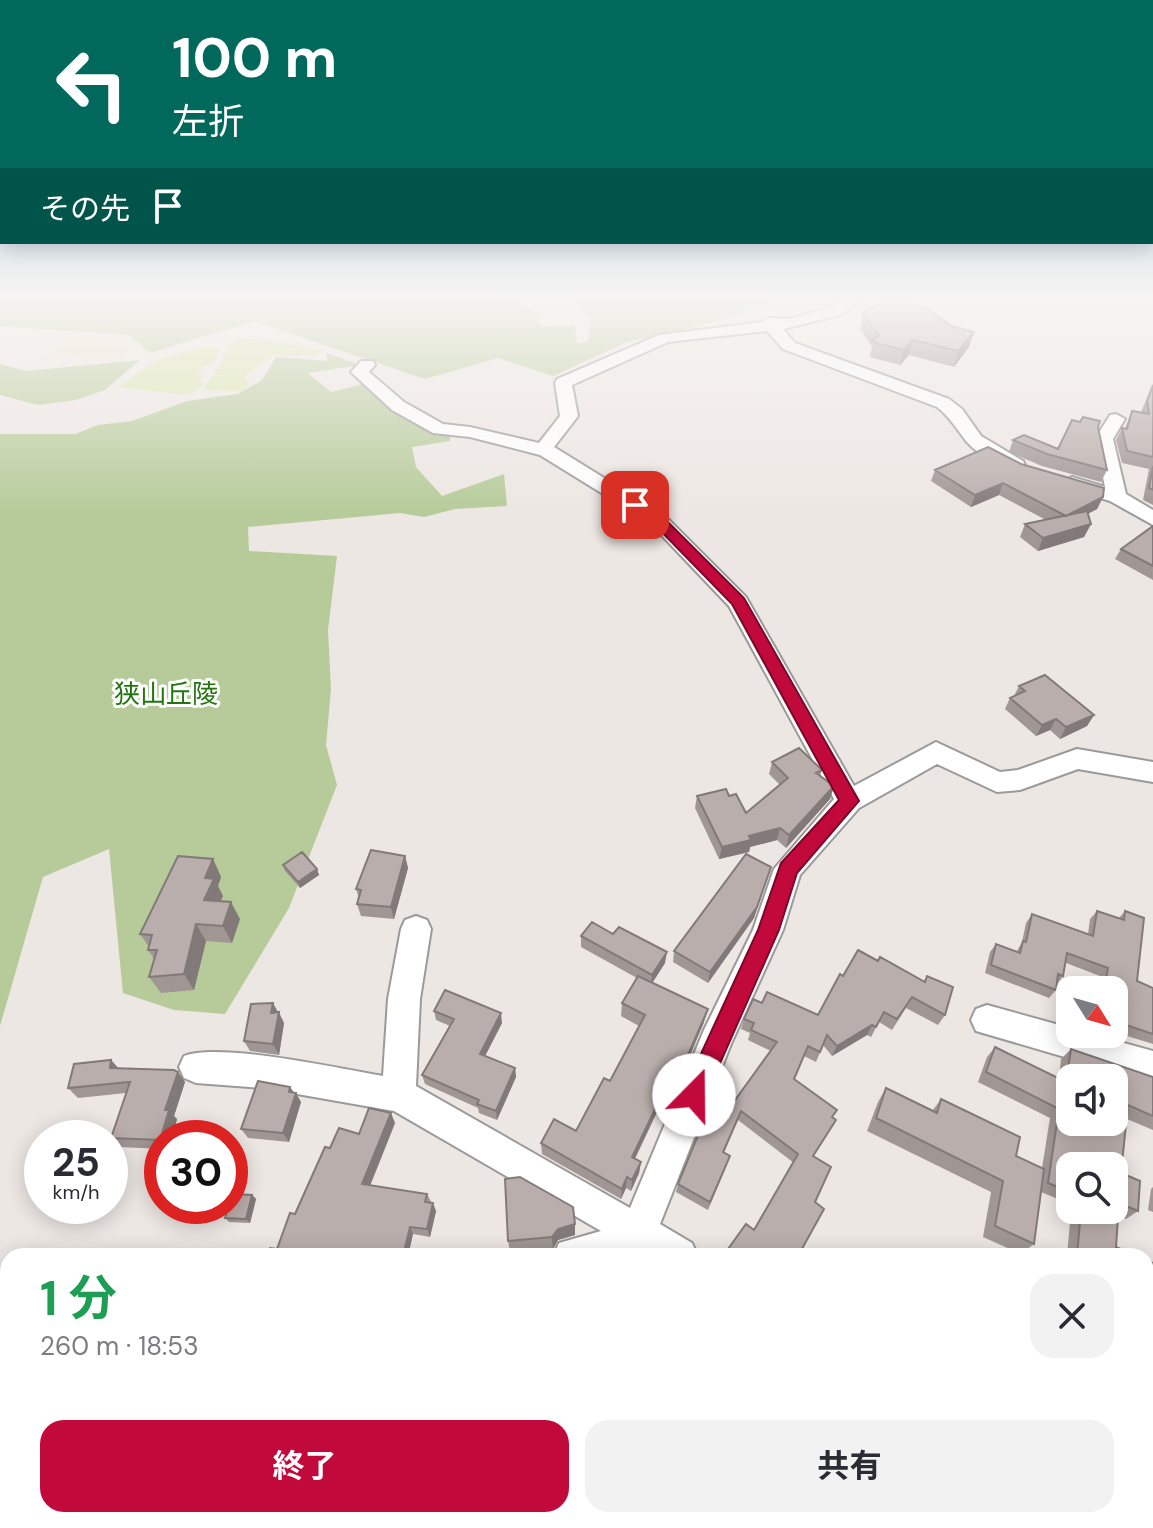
<!DOCTYPE html>
<html lang="ja">
<head>
<meta charset="utf-8">
<style>
	:root { --surface:#fff; --page:#f2f2f3; --text:#2b2b33; --muted:#7c7c81; --accent:#c1093c }
	body { margin:0; font-family:"DM Sans","Noto Sans JP",sans-serif; background:var(--page); color:var(--text); height:100vh; display:flex; flex-direction:column; font-size:30px; white-space:nowrap }
	* { box-sizing:border-box; margin:0 }
	p { font-size:26px; color:var(--muted) }
	.icon { flex:none; width:44px; height:44px; fill:none; stroke:currentColor; stroke-width:2; stroke-linecap:round; stroke-linejoin:round }
	.map { position:relative; flex:1; overflow:hidden }
	.sheet { position:absolute; left:0px; top:1248px; width:1154px; height:280px; display:flex; flex-direction:column; background:var(--surface); border-radius:24px 24px 0 0; box-shadow:0 4px 20px #0003 }
	.sheet>* { flex:none }
	.guide { position:absolute; left:0px; top:0px; width:1154px; height:244px; box-shadow:0 4px 20px #0003; background:#00695c; color:#fff; overflow:hidden }
	.needle { width:52px; rotate:127deg }
	.tools { position:absolute; left:1056px; top:976px; display:grid; gap:16px }
	.tools a { display:grid; place-items:center; width:72px; height:72px; border-radius:16px; background:var(--surface); box-shadow:0 4px 20px #0003; font-size:40px }
	.speed { position:absolute; left:24px; top:1120px; display:flex; gap:16px; font-size:40px; font-weight:700; text-align:center }
	.speed>* { display:grid; place-content:center; width:104px; height:104px; border-radius:50%; background:var(--surface); box-shadow:0 4px 20px #0003; line-height:1 }
	.speed small { font-size:20px; font-weight:400 }
	.speed .limit { border:12px solid #d22; background:#fff; color:#111 }
	.pin { position:absolute; display:grid; place-items:center; width:68px; height:68px; color:#fff; margin:-34px; border-radius:16px; box-shadow:0 4px 12px #0006 }
	.me { position:absolute; width:88px; margin:-44px; rotate:22deg; stroke-linejoin:round; filter:drop-shadow(0 0 6px #0008) }
	.turn { display:flex; align-items:center; gap:28px; height:168px; padding:0 40px; font-size:36px }
	.turn .icon { width:104px; height:104px; stroke-width:2.5 }
	.turn b { display:block; font-size:56px; line-height:68px }
	.then { display:flex; align-items:center; height:76px; padding:0 40px; background:#0003; gap:16px; font-size:30px }
	.round { display:grid; place-items:center; flex:none; width:84px; height:84px; border-radius:24px; background:var(--page) }
	.summary { display:flex; align-items:center; justify-content:space-between; height:136px; padding:0 40px }
	h1 { font-size:48px; font-weight:700; line-height:60px; color:#1e9e55 }
	.button { display:flex; gap:16px; margin-top:auto; padding:16px 40px }
	.button a { flex:1; height:92px; border-radius:24px; background:var(--accent); color:#fff; font-size:32px; font-weight:700; line-height:92px; text-align:center }
	.button a+a { background:var(--page); color:var(--text) }
	.map>svg:first-child { display:block }
	.farmland { fill:#ece6ce }
	.grass { fill:#d8e6aa }
	.forest { fill:#b6cb99 }
	.lines { fill:none; stroke-linecap:round; stroke-linejoin:round }
	.minor-casing { stroke:#9a9a9a; stroke-width:4 }
	.minor { fill:#fff; fill-rule:evenodd }
	.wall { fill:#a09694 }
	.shaded-wall { fill:#827a78 }
	.building { fill:#baaeac; stroke:#827a78; stroke-width:2; fill-rule:evenodd }
	.route { fill:#c1093c; stroke:#7d0627; stroke-width:2 }
	.labels { text-anchor:middle; stroke-width:6; stroke-linejoin:round; paint-order:stroke }
	.park-label { font-size:26px; fill:#247510; stroke:#fff }
</style>
</head>
<body>
<div class="map">
<svg width="1153" height="1528" viewBox="0 0 1153 1528">
	<rect width="100%" height="100%" fill="#ede7e3"/>
	<path class="farmland" d="M72,335l59,9v6l-12,8 -17,4 -23,-6 -41,5z"/>
	<path class="grass" d="M236,338l39,3 46,9 -3,6 -45,-1 -28,21 4,7 -5,8 -41,-1 9,-14h29l-28,-1z
		M205,346l15,3 -7,15 -16,4 6,3 -4,4h7l-7,5 5,5 -17,10 -69,-8 39,-27z"/>
	<path class="forest" d="M0,301h517l24,14 -3,7 5,4 32,-1 2,19 11,-3 3,-20 -13,-14 -13,-6h222l-24,4 -56,19 -80,18 -74,34 -55,-18 -73,21 -171,-58 -104,32 -20,-18 -130,-9z
		M327,353l33,12 -52,8 23,19 36,-9 83,49v9l-38,6 4,20 26,29 62,-22 3,32 -52,3 -31,8 -24,-4 -152,14 1,24 88,5 -9,74 3,59 -5,56 11,40 -48,123 -64,106 -51,-4 -51,-17 -14,-144 -66,28 -43,149v-592h75l23,-9 34,-4 55,-20 51,-7 24,-14 14,-23 51,4z
		M140,360l-35,30 -30,10 -37,5 -38,-10v-31l26,7z"/>
	<g class="lines">
		<defs>
			<path id="minor" d="M841,301h19l-20,14 -57,14 12,14 154,56 13,10 19,27 42,25 2,4 -2,4c-16,4 -47,-16 -57,-28 -10,-13 -16,-24 -29,-34l-154,-58 -16,-18 -99,11 -96,43 6,31 -24,31 110,68 82,82 108,189 82,-44 64,30 18,-2 59,-21 76,13v20l-75,-13 -58,21 -23,2 -60,-28 -78,44 -59,67 -17,55 -52,114 -71,180 32,19 6,13h-55l-6,-4 -7,4h-77l6,-13 42,-12 -207,-120 -131,-23 -67,-5 -12,-5 -5,-11 5,-11c36,-14 157,13 199,20l5,-77 13,-70 4,-9 11,-4 11,4 4,9 -11,70 -4,87 214,122 74,-178 49,-100 21,-61 60,-70 -105,-193 -79,-83 -110,-68 -70,-18 -37,-4 -41,-23 -41,-38 10,-11h12l2,4 -6,7 35,30 39,22 27,3 69,16 21,-27 -5,-33 2,-4 102,-44 103,-13 7,-4 20,1 40,-11z
				M1116,414l9,5 -12,20 13,55 27,16v15l-43,-24 -45,-14 -3,-4 10,-6 33,10 -10,-48 15,-24z
				M987,1005l83,23v6h21l62,17v32l-177,-52 -5,-11 5,-11z
				M1146,1391l7,1v42l-7,-1z
				M283,1520h44l-2,8h-44z"/>
		</defs>
		<use href="#minor" class="minor-casing"/>
		<use href="#minor" class="minor"/>
	</g>
	<path class="wall" d="M863,315l106,32 -15,20 -45,-12 -9,10 -27,-7 -3,-2 2,-10 -12,-16z
		M1153,384v121l-10,-5 6,-31 -27,-6 -6,-23 6,-12h3l7,-17 9,1z
		M1098,427l9,43 -6,12 -59,-16 -33,-14 4,-12 45,9z
		M1021,464l82,33 -6,12 -9,5 3,10 -7,13 -46,14 -18,-14 5,-13 21,-4 -47,-25 -28,12 -40,-26 4,-11z
		M1153,526v54l-38,-21 6,-10z
		M1019,686l75,29 -7,11 -27,13 -10,-9 -14,6 -31,-27 5,-11 4,-2z
		M772,762l50,8 -2,6 14,10 -4,13 -44,49 -9,-8 -27,7 -1,5 -30,7 -24,-51 2,-12h32l17,17 34,-28 -11,-11z
		M405,856l3,12 -14,51 -33,-3 -4,-12 2,-6 -3,-9z
		M213,859l8,18 -3,9 5,10 -2,5 19,18 -8,24 -26,-2 -12,49 -33,3 -12,-16 5,-18 -6,-9 1,-3 -9,-13z
		M283,865l34,4 2,6 -19,13 -15,-17z
		M771,867l-17,51 -46,65 -35,-21 1,-11z
		M1097,911l22,7 6,-7 12,70 16,7v56l-39,-12v-42h-16l2,-14 -34,-13 -3,13 -6,8 -1,6 -7,8 -64,-25 5,-21 6,-8 21,7 5,-9 4,-19 6,-9 56,20 2,-15z
		M581,936l84,27 -13,20 52,39 -23,55 -6,-3 -40,85 6,3 -2,11 -8,18 -5,-3 -5,11 -79,-45 -1,-11 35,-12 34,-50 29,-55 -18,-10 1,-13 15,-25 -56,-31z
		M878,961l46,20 3,-5 18,39 -7,10 -32,-17 -14,22 -13,-8 -8,15 -4,-2 -35,21 -9,-11 -7,17 -12,-6 -10,23 42,41 -23,36 2,46 -17,54h-73l3,-7 26,-19 40,-67 -56,-43 -14,33 3,12 -19,45 -32,-18 2,-8 39,-59 54,-74 -23,-11 2,-7 -9,-4 3,-10 18,-16 56,12 25,-39z
		M434,1011l68,12 -17,33 30,12 1,9 -19,43 -18,-7 -1,-5 -53,-24 -3,-9 28,-49 -14,-6z
		M277,1012h2l5,11 -5,32 -29,-4 -6,-10z
		M995,1047l64,31 2,-19 10,-10 82,28v53l-26,-11 -6,54 17,38 -12,8 -8,-4 -2,32 21,9h-70l4,-46h43l-44,-44v38l-29,-12 -7,52 -13,10 -38,-17 8,-45 -124,-61 11,-29 8,-14 47,22 8,-11 75,57 26,12 8,-50 -72,-36 9,-25z
		M111,1060l7,8 60,4 7,10 -11,34 3,3 -5,19h-10v11l-42,-2 -9,-9 15,-45 -48,5 -10,-10z
		M290,1087l11,15 -12,40 -41,-4 -7,-9z
		M395,1123l-25,63 57,8 9,17 -6,26 -17,-3 -5,22h-140l9,-7 53,-101 29,-14z
		M1153,1187v25l-5,-2 3,-21z
		M252,1195l4,4 -6,24 -21,-1 -4,-4z
		M575,1224v11l-17,5 -5,9 -43,3 -2,-11z
		M1146,1260l7,3v57l-7,-3z
		M8,1300v67l-3,1 -5,-3v-51h4z
		M8,1401v63h-8v-62z
		M1101,1520h45l7,8h-51z"/>
	<path class="shaded-wall" d="M974,332l-5,15 -15,20 4,-16z
		M913,340l-4,15 -9,10 4,-15z
		M1003,483l-4,12 -28,12 4,-12z
		M1103,497l-6,12 -37,18 6,-11z
		M1091,524l-7,13 -46,14 5,-13z
		M1094,715l-7,11 -27,13 6,-12z
		M1056,719l-6,11 -14,6 6,-11z
		M834,786l-4,13 -44,49 3,-13z
		M780,828l-3,12 -27,7 -1,5 -30,7 3,-12 27,-11z
		M405,856l3,12 -14,51 -3,-12z
		M213,859l8,18 -3,9 5,10 -10,21 -9,-17 1,-22z
		M771,867l-17,51 -46,65 2,-11z
		M317,869l2,6 -19,13 -2,-6z
		M231,902l9,17 -8,24 -9,-17z
		M196,924l10,17 -12,49 -10,-16z
		M667,952l-2,11 -14,22 1,-10z
		M273,1003l11,20 -5,32 -6,-11 -2,-31z
		M708,1009l-4,13 -23,55 3,-13z
		M501,1013l1,10 -21,41 -1,-10z
		M872,1025l-5,10 -35,21 5,-10z
		M111,1060l9,10 -10,-2z
		M678,1061l-3,13 -45,94 2,-11z
		M515,1068l1,9 -19,43 -1,-9z
		M178,1072l7,10 -11,34 3,3 -5,19h-10v4l-2,-2 5,-30z
		M290,1087l5,8 1,-2 5,9 -12,40 -6,-9z
		M391,1113l4,10 -28,70 -5,-9z
		M641,1162l-2,11 -8,18 1,-11z
		M627,1177l-1,11 -5,11 1,-10z
		M252,1195l4,4 -6,24 -4,-4z
		M433,1203l3,8 -6,26 -3,-8z
		M575,1224v11l-17,5 -5,9 -1,-12 6,-8z
		M410,1227l3,7 -5,22h-5z
		M214,1520l10,1 -3,7h-10z"/>
	<path class="building" d="M886,303l24,1 19,6 22,16 23,6 -16,19 -45,-11 -9,10 -28,-7 -3,-3 6,-5 -16,-20 6,-7z
		M1153,385v72l-26,-6 -5,-23 5,1 5,-18 17,3 -2,-13z
		M1083,417l17,4 -2,6 9,43 -60,-16 -34,-14 11,-5 34,14 14,-29 8,2z
		M988,447l33,17 83,24 -1,9 -37,19 -63,-33 -28,12 -40,-25z
		M1153,466v24l-4,-2z
		M1087,511l4,13 -48,14 -18,-14z
		M1153,526v40l-32,-17z
		M1045,675l49,40 -28,12 -10,-8 -14,6 -32,-27 15,-7 -6,-5z
		M799,748l23,22 -6,3 18,13 -45,49 -9,-7 -31,8 2,4 -29,7 -25,-51 29,-7 3,7 7,-2 10,19 42,-35 -16,-16z
		M371,850l34,6 -14,51 -34,-3 4,-14 -5,-1z
		M302,852l15,17 -19,13 -15,-17z
		M746,854l25,13 -14,40 -47,65 -36,-21z
		M178,856l35,3 -8,19 9,1 -10,21 27,2 -8,24 -27,-2 -12,50 -35,3 8,-27h-9l4,-15 -12,-1z
		M1097,911l27,9 1,-9 19,7 -7,63 16,7v46l-39,-13v-31h-10l4,-22 -41,-15 -4,23 -5,-2 -2,16 -65,-25 5,-21 24,9 3,-12 3,1 6,-28 61,22z
		M592,922l21,12 6,-7 48,25 -15,23 -71,-39z
		M858,950l20,11 2,-4 45,25 2,-6 26,11 -8,28 -33,-18 -15,22 -13,-7 -8,15 -4,-2 -35,21 -10,-11 -7,17 -12,-6 -14,33 43,31 -5,7 4,3 -23,36 18,11 -16,35 9,7 -26,47h-18l-9,-6 -6,6h-29l-8,-7 18,-25 8,6 44,-76 -57,-43 -18,41 7,4 -20,46 -32,-18 27,-66 12,7 60,-83 -26,-12 3,-7 -10,-4 9,-20 9,4 5,-11 51,23 22,-41 3,2z
		M638,976l70,33 -24,55 -6,-3 -46,96 9,5 -9,18 -5,-3 -5,12 -81,-46 13,-24 22,12 28,-53 6,3 35,-66 -23,-12z
		M445,990l56,23 -21,41 35,14 -19,43 -19,-7 2,-4 -57,-25 32,-56 -20,-8z
		M273,1003l-2,10 8,-1 -6,32 -29,-3 7,-37z
		M995,1047l71,35 5,-33 82,28v39l-25,-11 -7,68 19,8 -2,30 -19,-8 -3,44 21,9h-60l4,-46h33v-44h-44v26l-22,-9 11,-74 -73,-37zM1070,1078h44v44h-44z
		M111,1060l-1,8 64,2 4,2 -13,38h4l-9,30 -49,-2 19,-56 -62,6 6,-24z
		M258,1081l32,6 -1,5 7,1 -13,40 -42,-4z
		M886,1088l51,25 4,-14 79,38 -4,19 28,13 -10,75 -39,-18 8,-45 -127,-63z
		M369,1108l22,5 -29,71 65,10 -2,8 8,1 -6,26 -17,-2 -7,29h-135l2,-8 7,1 13,-36 5,1 30,-67 5,1 9,-20 20,6z
		M67,1128l23,10h-30z
		M520,1177l53,30 2,17 -17,5 -6,8 -44,4 -3,-62z
		M232,1194l20,1 -6,24 -21,-1 4,-12h1z
		M1146,1260l7,3v46l-7,-3z
		M8,1300v60l-8,1v-47h4z
		M8,1401v59h-8v-58z
		M1146,1466l7,1v61h-37l-2,-8h32z
		M152,1520h62l-3,8h-63z"/>
	<linearGradient id="sky" x2="0" y2="1"><stop stop-color="#8dc3e1"/><stop offset="0.58" stop-color="#f7f4f2"/><stop offset="1" stop-color="#f7f4f2" stop-opacity="0"/></linearGradient>
	<rect width="1153" height="515" fill="url(#sky)"/>
	<path class="route" d="M635,501l27,15 82,82 115,203 -62,72 -18,57 -77,174 -8,3 -9,-3 -3,-9 76,-165 23,-67 58,-63 -107,-196 -80,-82 -22,-14v-6z"/>
	<g class="labels">
		<g class="park-label">
			<text x="166" y="703">狭山丘陵</text>
		</g>
	</g>
</svg>
<div class="tools">
<a><svg class="needle" viewBox="-14 -14 28 28"><path d="M0-13l5 13h-10z" fill="#e53935"/><path d="M0 13l5-13h-10z" fill="#7c7c81"/></svg></a>
<a><svg class="icon" aria-label="sound" viewBox="0 0 24 24"><path d="M4 9h4l5-4v14l-5-4H4zM17 9q2 3 0 6"/></svg></a>
<a><svg class="icon" aria-label="search" viewBox="0 0 24 24"><circle cx="10" cy="10" r="6"/><path d="M15 15l6 6"/></svg></a>
</div>
<div class="speed"><div>25<small>km/h</small></div><div class="limit">30</div></div>
<div class="pin" style="left:635px;top:505px;background:#d93025"><svg class="icon" aria-label="arrive" viewBox="0 0 24 24"><path d="M6 21V4h12l-3 4 3 4H6"/></svg></div>
<svg class="me" style="left:694px;top:1095px" viewBox="-20 -20 40 40"><circle r="19" fill="#fff"/><path d="M0-13L10 11 0 6-10 11z" fill="#c1093c"/></svg>
<div class="guide">
<div class="turn"><svg class="icon" aria-label="left" viewBox="0 0 24 24"><path d="M17 20v-9H6M10 6l-5 5 5 5"/></svg><div><b>100 m</b>左折</div></div>
<div class="then">その先<svg class="icon" aria-label="arrive" viewBox="0 0 24 24"><path d="M6 21V4h12l-3 4 3 4H6"/></svg></div>
</div>
<section class="sheet">
<div class="summary"><div><h1>1 分</h1><p>260 m · 18:53</p></div><a class="round"><svg class="icon" aria-label="close" viewBox="0 0 24 24"><path d="M6 6l12 12M18 6L6 18"/></svg></a></div>
<div class="button"><a>終了</a><a>共有</a></div>
</section>
</div>
</body>
</html>
